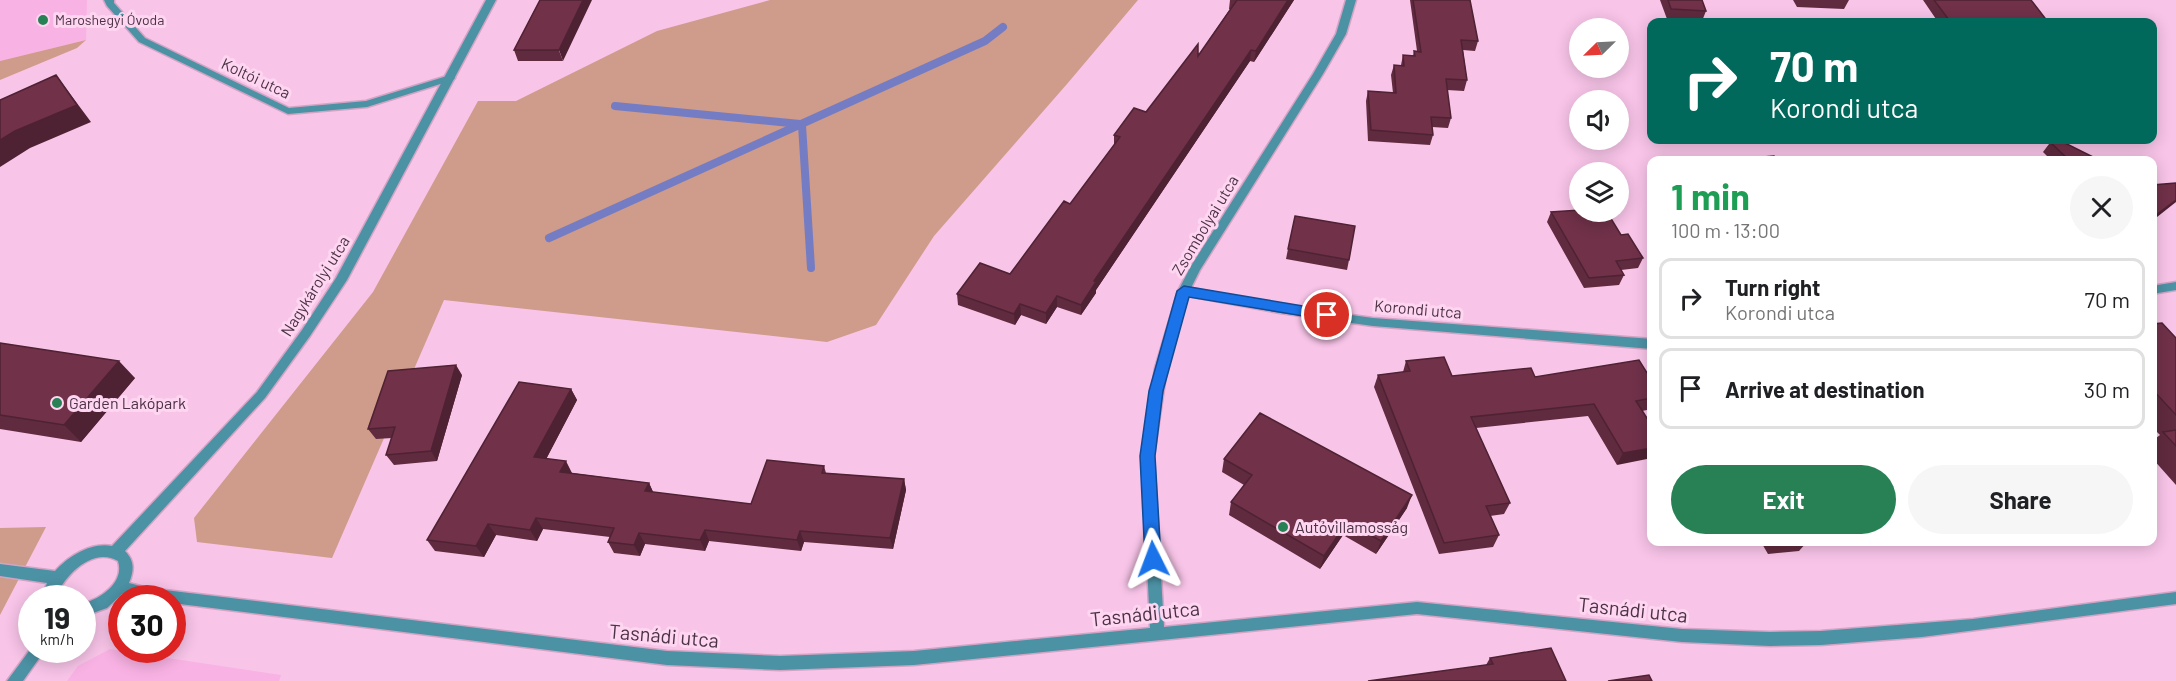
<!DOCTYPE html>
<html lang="en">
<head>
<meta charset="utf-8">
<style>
	:root { --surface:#fff; --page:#f6f6f6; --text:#202124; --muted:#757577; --line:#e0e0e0; --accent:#288055 }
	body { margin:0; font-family:Barlow,sans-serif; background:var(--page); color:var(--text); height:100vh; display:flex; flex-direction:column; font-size:22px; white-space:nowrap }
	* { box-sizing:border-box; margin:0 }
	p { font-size:20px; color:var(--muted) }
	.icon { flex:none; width:33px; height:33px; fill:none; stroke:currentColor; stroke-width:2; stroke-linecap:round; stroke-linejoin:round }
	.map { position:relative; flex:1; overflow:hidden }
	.drawer { position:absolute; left:1647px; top:156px; width:510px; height:390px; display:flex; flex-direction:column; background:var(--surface); border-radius:12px; box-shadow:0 3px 15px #0003 }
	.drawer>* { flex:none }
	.top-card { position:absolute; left:1647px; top:18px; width:510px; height:126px; border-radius:12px; box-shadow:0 3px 15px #0003; background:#00695c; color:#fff; overflow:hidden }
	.needle { width:39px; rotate:246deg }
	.tools { position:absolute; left:1569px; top:18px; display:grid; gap:12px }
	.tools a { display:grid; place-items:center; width:60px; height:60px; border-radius:50%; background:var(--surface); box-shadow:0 3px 15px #0003; font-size:30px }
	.speed { position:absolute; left:18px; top:585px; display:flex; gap:12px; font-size:30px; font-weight:700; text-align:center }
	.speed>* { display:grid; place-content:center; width:78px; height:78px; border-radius:50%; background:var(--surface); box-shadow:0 3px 15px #0003; line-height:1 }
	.speed small { font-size:15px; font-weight:400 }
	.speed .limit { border:9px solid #d22; background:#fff; color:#111 }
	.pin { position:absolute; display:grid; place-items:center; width:51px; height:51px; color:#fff; margin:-26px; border:3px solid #fff; border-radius:50%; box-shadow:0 2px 6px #0007 }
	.me { position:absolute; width:66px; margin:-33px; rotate:357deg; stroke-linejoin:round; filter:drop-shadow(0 0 4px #0008) }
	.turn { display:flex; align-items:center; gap:21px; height:126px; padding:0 24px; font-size:27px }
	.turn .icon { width:78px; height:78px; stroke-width:2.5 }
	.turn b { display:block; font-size:42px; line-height:51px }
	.round { display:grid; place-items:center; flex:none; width:63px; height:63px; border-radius:32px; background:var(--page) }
	.head { display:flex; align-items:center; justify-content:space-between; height:102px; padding:0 24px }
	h1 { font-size:36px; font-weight:700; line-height:45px; color:#1e9e55 }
	.action { display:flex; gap:12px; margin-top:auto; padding:12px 24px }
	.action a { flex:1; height:69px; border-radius:36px; background:var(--accent); color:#fff; font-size:24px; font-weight:700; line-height:69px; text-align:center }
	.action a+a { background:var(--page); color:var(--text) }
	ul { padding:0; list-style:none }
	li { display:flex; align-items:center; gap:18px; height:81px; margin:0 12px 9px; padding:0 12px; border:3px solid var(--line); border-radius:12px }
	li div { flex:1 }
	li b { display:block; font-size:22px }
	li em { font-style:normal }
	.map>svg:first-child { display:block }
	.built { fill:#f9b2e4 }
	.green { fill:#cf9b8a }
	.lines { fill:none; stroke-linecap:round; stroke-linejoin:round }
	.stream { stroke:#747cc4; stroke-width:8 }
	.service-casing { stroke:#d2a4c4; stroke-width:3 }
	.minor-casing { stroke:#d2a4c4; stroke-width:3 }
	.service { fill:#4c92a5; fill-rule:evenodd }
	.minor { fill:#4c92a5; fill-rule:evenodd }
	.wall { fill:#602a3f }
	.shaded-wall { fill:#4e2233 }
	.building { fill:#703149; stroke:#4e2233; stroke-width:1.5 }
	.route { fill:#1a73e8; stroke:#114b97; stroke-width:1.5 }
	.poi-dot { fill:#288055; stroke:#fed6f1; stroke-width:2 }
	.labels { text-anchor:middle; stroke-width:6; stroke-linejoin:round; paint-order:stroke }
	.far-poi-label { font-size:14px; fill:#4c3245; stroke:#fed6f1; text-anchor:start }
	.street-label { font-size:16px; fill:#4c3245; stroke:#fed6f1 }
	.poi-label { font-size:16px; fill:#4c3245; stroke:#fed6f1; text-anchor:start }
	.near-street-label { font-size:20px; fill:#4c3245; stroke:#fed6f1 }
</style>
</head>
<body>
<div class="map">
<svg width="2176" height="681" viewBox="0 0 2176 681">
	<rect width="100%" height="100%" fill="#f8c4e8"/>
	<path class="built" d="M0,0h87l-1,40 -86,21z
		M110,649l31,5 140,21 -2,6h-212l11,-15z"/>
	<path class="green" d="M770,0h368l-71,84 -133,152 -58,89 -49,17 -383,-42 -112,258 -135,-16 -3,-24 179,-226 105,-191h38l141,-70z
		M86,40l-9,8 -77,32v-19z
		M46,527l-46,88v-87z"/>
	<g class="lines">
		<path class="stream" d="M615,106l185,18
			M802,125l9,143
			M549,238l436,-197 18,-14"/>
		<defs>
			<path id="service" d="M104,0h10v3l31,35 144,70 77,-7 81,-25h6l2,2 -2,2 -86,27 -79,7 -149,-72 -32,-36z"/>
			<path id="minor" d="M486,0h10l-149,280 -37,56 -45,62 -140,153c10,10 9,20 4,32l19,5 519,63 113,5 134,-5 236,-23 -8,-172 13,-88 23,-77 13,-25 122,-192 23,-40 10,-34h10l-10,34 -23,40 -123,196 -9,18 89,17 93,13 279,21v10l-279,-23 -93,-13 -92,-17 -21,72 -13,88 10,171 253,-25 265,27 88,3 51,-1 152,-12 203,-27v12l-254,33 -101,8 -51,1 -88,-4 -265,-28 -503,51 -134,5 -113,-5 -495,-62v-5h-31l-19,-4 -15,14 -25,9v-13c18,-5 43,-21 36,-43 -25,-15 -55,15 -62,37h-14l5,-15 -47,-7v-12l55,7c14,-15 36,-29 57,-25l145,-154 45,-62 34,-52z
				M2176,282v8l-24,4v-8z
				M32,647v3h13l-22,31h-16z"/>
		</defs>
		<use href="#service" class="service-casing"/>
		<use href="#minor" class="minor-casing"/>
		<use href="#service" class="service"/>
		<use href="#minor" class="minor"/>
	</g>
	<path class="wall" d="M540,0l23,61h-45l-4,-11z
		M1230,0h64l-40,62 -4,-1 -154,229v3l-15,22 -24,-8 -11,17 -25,-9 -6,10 -57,-20 -1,-11 53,-20 60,-70 44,-59v-10l32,-23 52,-56 32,-47h-1z
		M1410,0h60l8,41 -3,10 -12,-1 4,30 -3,11 -17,-1 4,28 -3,10 -16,-1 1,8 -3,10 -62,-4 -2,-40 2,-10 25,2 -2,-18 3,-10h7l2,-10 10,1 1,-5h3z
		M1660,0h42l4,11 -4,10 -35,-2z
		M1793,0h56l-5,9 -47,-2z
		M1923,0h108l17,22h-110z
		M2052,140l47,20h-48l-8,-8z
		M1551,212l70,23 22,23 -5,10 -17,2 3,5 -5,10 -35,3 -37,-66z
		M1288,249l61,11 -2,10 -61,-11z
		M2152,324l24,14v147l-24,-27v-17l8,-6 -8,-8z
		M0,343l135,35 -54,64 -81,-13z
		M1406,361l46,15 83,1 117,-5v37l-10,2 10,15 -35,39 -29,-49 -112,12 34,75 -6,11 -14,2 9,19 -6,12 -54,7 -65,-167 4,-12 25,-3z
		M462,375l-25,86 -43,4 -8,-10 6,-17 -16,1 -8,-10z
		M571,389l6,11 -31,59 26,14 77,10 4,9 98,12 73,-38 2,7 78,6 2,11 -13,59 -89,-7 -3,9 -92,-10 -4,10 -60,-7 -5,12 -26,-3 -6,-11 2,-5 -67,-8 -6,12 -41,-6 -12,22 -49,-6 -8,-11z
		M1224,459l183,49 -31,46 -33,-19 -23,34 -91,-54 2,-13 13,-17 -22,-13z
		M1761,542h46l-8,9 -31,3z
		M1490,658l76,23 -80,-16z"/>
	<path class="shaded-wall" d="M583,0h9l-29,61 -4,-11z
		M1288,0h6l-40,62 2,-11z
		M1251,50l-1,11 -154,229v3l-15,22v-10l13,-24z
		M56,75l35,47 -61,26 -30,19v-27z
		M2176,200v2l-24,19v-3z
		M1057,296v11l-11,17v-11z
		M1020,304l1,11 -6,10 -1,-11z
		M119,361l16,17 -54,64 -17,-17z
		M456,365l6,10 -25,86 -6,-10z
		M571,389l6,11 -36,69 -7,-12z
		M1652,448v10l-35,7 6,-12z
		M566,461l6,12 -5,10 -7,-11z
		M904,479l2,11 -13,59 -3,-11z
		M649,483l5,11 -9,-3z
		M1412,495l-5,13 -31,46 5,-13z
		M536,518l7,11 -6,12 -7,-11z
		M1347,522l-4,13 -23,34 4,-13z
		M488,524l8,11 -12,22 -8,-11z
		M705,530l4,11 -4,10 -5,-11z
		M800,531l4,11 -3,9 -4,-11z
		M639,533l6,11 -5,12 -6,-11z"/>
	<path class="building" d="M540,0h43l-24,50h-45z
		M1237,0h51l-32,51 -5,-1 -157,231 2,1 -15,23 -24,-9 -11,17 -26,-9 -6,10 -57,-20 23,-31 30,11 54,-73 6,3 50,-67 -6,-2 20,-27 12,4 52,-68v12z
		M1413,0h57l8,41 -17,-1 6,40 -21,-1 5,39 -20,-1 2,18 -62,-5 -3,-39 28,2 -2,-28 10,1 -1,-11 12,1 -1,-5 7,1z
		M1668,0h34l4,11 -35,-2z
		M1934,0h97l17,22h-54l-45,-2z
		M56,75l21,30 -62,26 -15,9v-40z
		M2052,140h7l40,20h-30l-19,-18z
		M1774,156l4,4h-48z
		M2176,183v17l-24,18v-33z
		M1580,210v2h27l14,23 7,-1 15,24 -27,3 8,14 -35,3 -38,-66z
		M1295,216l60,10 -6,34 -61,-11z
		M2162,323l14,15v77l-24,-26v-65z
		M0,343l119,18 -55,64 -64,-10z
		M1444,357l8,19 79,-8 4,9 104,-17 8,13 5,-1v26l-16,3 16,25v22l-29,5 -29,-49 -123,13 39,86 -24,3 13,29 -55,8 -66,-168 32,-4 -4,-10z
		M456,365l-25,86 -45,4 9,-28 -27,2 20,-58z
		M519,382l52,7 -37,68 32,4 -6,11 89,11 -4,8 106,13 16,-44 57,6 -2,7 82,6 -14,59 -90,-7 -3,9 -92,-10 -5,10 -61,-7 -5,12 -26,-3 6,-14 -78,-10 -6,12 -42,-6 -12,22 -49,-6z
		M1260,413l152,82 -31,46 -34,-19 -23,34 -93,-54 21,-27 -28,-16z
		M2176,430v16l-13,-14z
		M1551,648l15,33h-198l125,-17 -3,-6z
		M1649,675l3,6h-44z"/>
	<path class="route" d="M1184,286l143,24 6,5 -6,5 -138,-23 -26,94 -8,65 6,103 -3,5 -5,2 -6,-2 -2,-5 -5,-103 9,-65 28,-100z"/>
	<g class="poi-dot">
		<circle cx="43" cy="20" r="6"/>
		<circle cx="57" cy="403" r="6"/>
		<circle cx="1283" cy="527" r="6"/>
	</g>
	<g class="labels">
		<g class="far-poi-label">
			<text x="55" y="25">Maroshegyi Óvoda</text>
		</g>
		<g class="street-label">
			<text transform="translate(256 78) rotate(25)" y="6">Koltói utca</text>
			<text transform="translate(1205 225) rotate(-59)" y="6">Zsombolyai utca</text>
			<text transform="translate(315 286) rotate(-58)" y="6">Nagykárolyi utca</text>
			<text transform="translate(1418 309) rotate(5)" y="6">Korondi utca</text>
		</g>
		<g class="poi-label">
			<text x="69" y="409">Garden Lakópark</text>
			<text x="1295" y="533">Autóvillamosság</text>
		</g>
		<g class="near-street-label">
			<text transform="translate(1633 610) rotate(6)" y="7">Tasnádi utca</text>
			<text transform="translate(1145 614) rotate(-6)" y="7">Tasnádi utca</text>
			<text transform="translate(664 636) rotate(5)" y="7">Tasnádi utca</text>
		</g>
	</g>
</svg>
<div class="tools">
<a><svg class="needle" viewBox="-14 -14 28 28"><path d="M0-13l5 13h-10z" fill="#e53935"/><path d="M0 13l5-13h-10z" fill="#757577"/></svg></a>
<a><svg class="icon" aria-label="sound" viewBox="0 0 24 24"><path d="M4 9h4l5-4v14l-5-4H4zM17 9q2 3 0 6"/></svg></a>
<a><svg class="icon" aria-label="layers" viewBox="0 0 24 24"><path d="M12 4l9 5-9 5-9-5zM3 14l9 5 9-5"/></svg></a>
</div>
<div class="speed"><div>19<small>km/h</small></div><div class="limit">30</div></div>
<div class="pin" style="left:1327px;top:315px;background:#d93025"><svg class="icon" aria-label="arrive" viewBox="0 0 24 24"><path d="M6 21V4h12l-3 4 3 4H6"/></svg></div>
<svg class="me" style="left:1153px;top:559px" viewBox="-20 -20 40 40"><path d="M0-17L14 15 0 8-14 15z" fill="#1a73e8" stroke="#fff" stroke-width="4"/></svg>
<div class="top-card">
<div class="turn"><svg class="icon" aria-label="right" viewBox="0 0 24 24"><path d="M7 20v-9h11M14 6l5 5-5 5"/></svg><div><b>70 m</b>Korondi utca</div></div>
</div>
<section class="drawer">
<div class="head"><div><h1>1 min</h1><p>100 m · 13:00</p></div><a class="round"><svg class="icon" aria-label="close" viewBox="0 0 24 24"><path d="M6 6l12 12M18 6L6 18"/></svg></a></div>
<ul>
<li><svg class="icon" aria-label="right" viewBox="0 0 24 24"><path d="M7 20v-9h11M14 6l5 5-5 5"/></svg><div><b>Turn right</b><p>Korondi utca</p></div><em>70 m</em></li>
<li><svg class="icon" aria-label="arrive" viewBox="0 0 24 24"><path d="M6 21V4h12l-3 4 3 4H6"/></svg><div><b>Arrive at destination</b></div><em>30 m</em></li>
</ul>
<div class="action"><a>Exit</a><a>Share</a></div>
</section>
</div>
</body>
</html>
